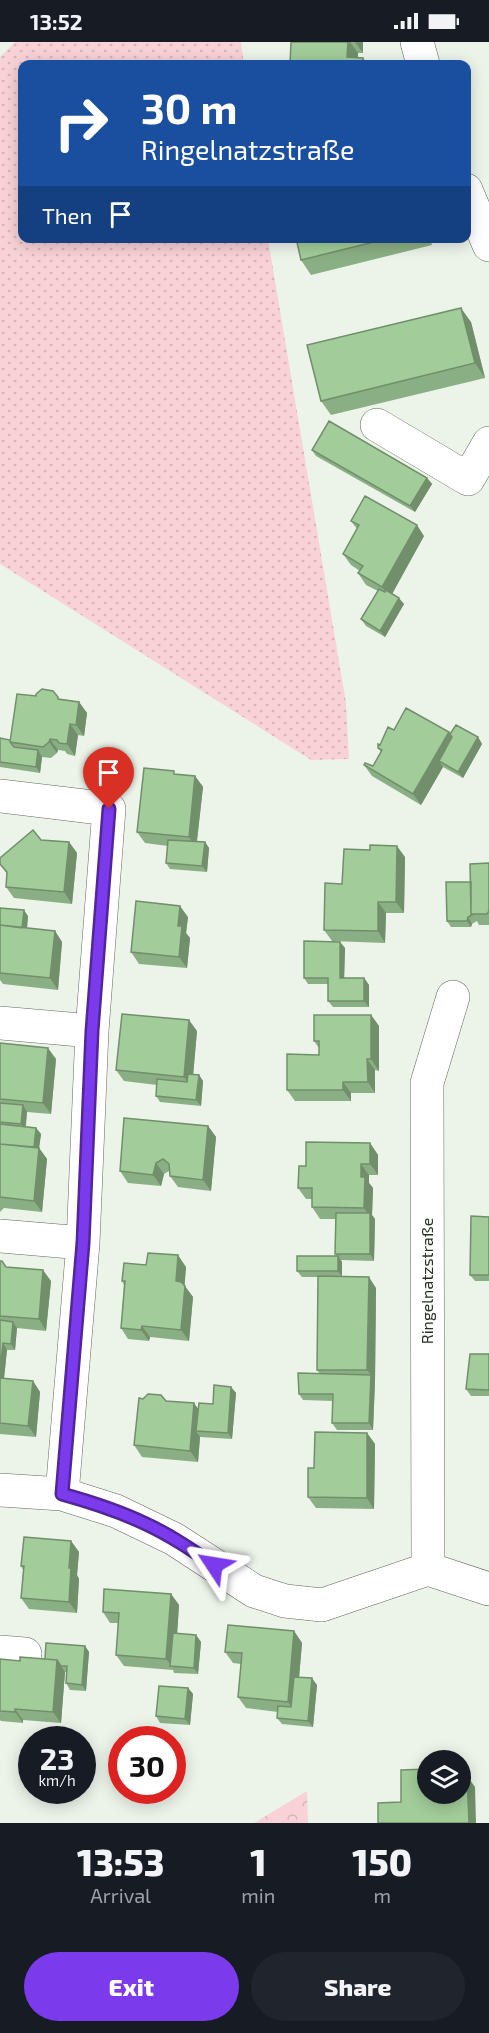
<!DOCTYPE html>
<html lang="en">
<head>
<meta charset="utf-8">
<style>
	:root { --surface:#171b24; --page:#20242c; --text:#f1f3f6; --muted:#9ea1a6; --accent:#7c3aed }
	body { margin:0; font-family:"Exo 2",sans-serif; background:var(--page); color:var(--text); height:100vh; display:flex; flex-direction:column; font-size:22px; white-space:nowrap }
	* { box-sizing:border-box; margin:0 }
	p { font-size:20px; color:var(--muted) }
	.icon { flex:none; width:33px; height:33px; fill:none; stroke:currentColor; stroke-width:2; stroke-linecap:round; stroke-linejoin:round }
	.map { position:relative; height:1781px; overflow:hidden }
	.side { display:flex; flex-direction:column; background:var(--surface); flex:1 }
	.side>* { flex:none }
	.banner { position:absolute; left:18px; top:18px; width:453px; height:183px; border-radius:12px; box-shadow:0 3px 15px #0003; background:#1a4fa0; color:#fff; overflow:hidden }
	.tools { position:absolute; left:417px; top:1708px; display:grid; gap:12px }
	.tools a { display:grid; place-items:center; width:54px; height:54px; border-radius:50%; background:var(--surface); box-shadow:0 3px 15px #0003; font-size:30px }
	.speed { position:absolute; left:18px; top:1684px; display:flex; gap:12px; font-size:30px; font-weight:700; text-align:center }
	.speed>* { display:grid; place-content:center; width:78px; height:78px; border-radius:50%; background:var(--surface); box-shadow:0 3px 15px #0003; line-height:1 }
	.speed small { font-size:15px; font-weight:400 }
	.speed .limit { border:9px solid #d22; background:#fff; color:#111 }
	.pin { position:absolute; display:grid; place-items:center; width:51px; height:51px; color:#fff; margin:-62px -26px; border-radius:50% 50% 50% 0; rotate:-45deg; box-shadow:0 0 6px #0007 }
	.pin .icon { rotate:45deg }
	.me { position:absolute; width:66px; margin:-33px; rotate:303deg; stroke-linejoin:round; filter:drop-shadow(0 0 4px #0008) }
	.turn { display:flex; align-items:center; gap:21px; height:126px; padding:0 24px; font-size:27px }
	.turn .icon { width:78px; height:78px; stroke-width:2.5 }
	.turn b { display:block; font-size:42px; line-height:51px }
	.then { display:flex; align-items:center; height:57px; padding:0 24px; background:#0003; gap:12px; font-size:22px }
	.eta { display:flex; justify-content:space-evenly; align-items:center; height:102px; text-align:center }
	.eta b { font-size:36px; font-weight:800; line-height:42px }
	.primary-button { display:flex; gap:12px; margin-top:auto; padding:12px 24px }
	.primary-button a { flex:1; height:69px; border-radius:36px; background:var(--accent); color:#fff; font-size:24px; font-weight:800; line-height:69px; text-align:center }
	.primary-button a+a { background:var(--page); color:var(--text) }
	.status { display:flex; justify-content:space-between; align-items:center; height:42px; padding:0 30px; background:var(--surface); direction:ltr }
	.status svg { height:16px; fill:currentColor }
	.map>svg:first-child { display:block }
	.grass { fill:url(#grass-dots) }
	.park { fill:url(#park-crowns) }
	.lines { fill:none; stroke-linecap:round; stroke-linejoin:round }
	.minor-casing { stroke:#626960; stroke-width:34 }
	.minor { stroke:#fff; stroke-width:33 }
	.wall { fill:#8baf84 }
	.shaded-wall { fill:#718f6b }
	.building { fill:#a2cc99; stroke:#718f6b; stroke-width:1.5 }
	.route-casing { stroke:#51269a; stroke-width:15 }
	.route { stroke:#7c3aed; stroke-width:10 }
	.labels { text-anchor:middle; stroke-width:5; stroke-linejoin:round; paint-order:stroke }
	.street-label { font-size:16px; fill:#2a2d29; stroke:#fdfffd }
</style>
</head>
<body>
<div class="status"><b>13:52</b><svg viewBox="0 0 49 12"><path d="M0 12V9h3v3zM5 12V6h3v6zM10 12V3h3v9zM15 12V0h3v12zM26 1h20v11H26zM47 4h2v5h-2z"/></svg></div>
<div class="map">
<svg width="489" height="1781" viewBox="0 0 489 1781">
	<defs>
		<pattern id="grass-dots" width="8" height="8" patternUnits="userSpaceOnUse" patternTransform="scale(1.5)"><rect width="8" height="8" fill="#f8d2d7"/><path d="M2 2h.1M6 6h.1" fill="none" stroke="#d5b5b9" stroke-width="1.8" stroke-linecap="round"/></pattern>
		<pattern id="park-crowns" width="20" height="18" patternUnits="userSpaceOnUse" patternTransform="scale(1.5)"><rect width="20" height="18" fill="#f8d2d7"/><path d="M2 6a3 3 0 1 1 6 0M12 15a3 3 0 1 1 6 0" fill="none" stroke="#d5b5b9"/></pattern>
	</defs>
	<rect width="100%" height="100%" fill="#ecf4ea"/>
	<path class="grass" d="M15,0h226l3,22h-222v174l246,1 78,464 3,56 -38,1 -311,-196v-507z"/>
	<path class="park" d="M307,1749l1,32h-54z"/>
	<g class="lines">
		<defs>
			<path id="minor" d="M417,0l6,22
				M466,148l23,55
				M377,383l91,54 21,-36
				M0,754l109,13 -17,222 -9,212 -21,251
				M0,981l92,8
				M0,1194l83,7
				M0,1448l62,4 54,17 58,28 80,52 31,10 37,4 106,-36 61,20
				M428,1527l-1,-486 26,-86
				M0,1610l25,2"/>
		</defs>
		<use href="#minor" class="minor-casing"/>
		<use href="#minor" class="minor"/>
	</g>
	<path class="wall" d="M291,0h72v11h-5v4z
		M296,196h134l2,7 -121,30 -10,-15z
		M471,280l14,56 -154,37 -10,-14z
		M312,408l115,28 5,6 -17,28 -99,-56z
		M351,479l73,15 -32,57 12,11 -19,33 -19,-11 -5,-7 17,-28 -12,-6 -8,-12 2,-2 -9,-6 -8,-11 14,-25z
		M60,657l19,3 8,11 -3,23 -6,-1 -3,21 -8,-2 -2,-3 -7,-1 -1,3 -6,5 -9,-1 -2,16 -40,-6v-29l10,2z
		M394,688l55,2 1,2 28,3 4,7 -19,34 -20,-11 -22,38 -49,-29 -8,-11 9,1 8,-14 -3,-4z
		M176,732l19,2 8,11 -6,55h8l4,6 -2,24 -37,-3 -4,-6 2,-17 -23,-3 -8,-11z
		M41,798l28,2 8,11 -5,51 -58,-6 -8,-11 1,-13 -7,-10z
		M405,815l-1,56h-18l-1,30 -53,-2 -8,-11 18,-46z
		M489,821v62h-10l-2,-4 -5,3 -1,3h-20l-4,-6 24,-39z
		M0,866l28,8 -1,12 28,3 7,11 -4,48 -55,-6 -3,-4z
		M188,875l-2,16 4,5 -3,30 -48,-4 -8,-12z
		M340,900l5,6 -1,30h20l5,7v22h-36l-5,-6v-17h-20l-4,-6z
		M371,973l8,11v45l-4,-1v23h-24v8h-56l-8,-11 32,-35v-7l-5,-7z
		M197,989l-4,44h6l4,6 -2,25 -41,-4 -4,-6 1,-11 -33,-4 -8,-11z
		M0,1001l56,16 -5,55 -24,-2 -1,15 10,1 5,6 -2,14 8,11 -5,53 -38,-4 -4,4z
		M208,1084l8,11 -5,54 -33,-4 -8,-11 -1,-5 -5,3 -3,12 -33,-3 -8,-12z
		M370,1101l8,12v20h-9v8l4,5 -1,27 3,4 -1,42 -33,-1 1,2v14l34,12 -1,93 -2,49h-36l-5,-7 1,-22 -30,-1 -4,-6 21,-20 -3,-4 1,-93h-16l-5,-6 40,-15 -2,-2 1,-35h-16l-8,-12v-8h-6l-8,-11 8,-22z
		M489,1175v64h-14l-5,-6z
		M0,1219l6,6 45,14 -5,50 -29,-3 -2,22h-8l-3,28 29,3 7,11 -4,45 -36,-3z
		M186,1225l-2,19 9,11 -4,44 -39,-4 -1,4 -21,-2 -7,-11 3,-43 -2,-4z
		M489,1312v42h-18l-5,-7z
		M231,1345l5,6 -4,46 -32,-2 -2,25 -56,-5 -8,-12 32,-44 32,8 15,-5z
		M367,1391l8,11 -1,65 -58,-1 -8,-11 6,-29z
		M71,1499l8,11 -2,23 2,4 -2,34 -48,-4 -8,-11 2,-28 -2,-4z
		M171,1552l8,11 -2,29 19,1 5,7 -3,32 -24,-1 -1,-3 -49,-4 -8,-11 2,-32h-8l-7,-11z
		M294,1589l8,12 -3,34 18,8 -4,42 -31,-3 -5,-6 1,-6 -32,-4 -8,-11 3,-33 -8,-1 -8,-11z
		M85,1604l4,6 -3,39 -16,-1 -4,-7 1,-11h-2l-4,51 -38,-3v3l-22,-2 -1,-1v-61l20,2 25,-2z
		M188,1646l5,6 -3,31 -30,-2 -4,-7z"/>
	<path class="shaded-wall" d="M348,0h2l8,11v11l-11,-7z
		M355,0h8v11z
		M363,16l5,6h-5z
		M461,266l10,14 14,56 -10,-15z
		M427,436l5,6 -17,28 -5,-6z
		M417,483l7,11 -34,62 -8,-11z
		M399,556l5,6 -19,33 -5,-6z
		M79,660l8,11 -3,23 -8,-11z
		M70,682l8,11 -3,21 -8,-12z
		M449,690l8,12 -18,17 4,6 -22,38 -8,-11z
		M478,695l4,7 -19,34 -5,-6z
		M50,697l8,11 -1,3 -8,-11z
		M38,708l4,7 -2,16 -4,-6z
		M195,734l8,11 -7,61 -7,-11z
		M69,800l8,11 -5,51 -8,-12z
		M205,800l4,6 -2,24 -5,-6z
		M397,804l8,11 -1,56 -8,-11z
		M378,860l8,11 -1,30 -7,-12z
		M180,864l8,11 -2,16 4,5 -3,30 -8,-11 -1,-31z
		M24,868l4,6 -2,23 -5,-7z
		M468,875l4,7 -1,3 -4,-6z
		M55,889l7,11 -4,48 -8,-12z
		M340,900l5,6 -1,36 -4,-6z
		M364,936l5,7v22l-5,-6z
		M371,973l8,11v45l-8,-12z
		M189,978l8,11 -5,57 -8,-11z
		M48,1006l8,11 -5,55 -8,-11z
		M367,1017l8,11v23l-7,-11z
		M199,1033l4,6 -2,25 -5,-6z
		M343,1040l8,11v8l-8,-11z
		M23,1063l4,7 -2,18 -4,-6z
		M208,1084l8,11 -5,54 -8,-11z
		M36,1086l5,6 -2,14 8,11 -5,53 -8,-11v-49z
		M370,1101l8,12v20l-8,-11z
		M156,1121l8,11 -3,12 -8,-11z
		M361,1122l8,11v8l4,5 -1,27 3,4 -1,42 -4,-7v-37l-6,-9 -3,-31z
		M178,1213l8,12 -2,26 -8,-12z
		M338,1214l4,6v15l-4,-6z
		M43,1228l8,11 -5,50 -7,-12z
		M369,1235l7,11 -1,93 -2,49 -4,-7 2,-48 -4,-5z
		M185,1244l8,11 -4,44 -8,-11z
		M13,1280l4,6 -2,22 -4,-6z
		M142,1284l8,11 -1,4 -8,-11z
		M3,1301l4,7 -4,38 -3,-4v-15z
		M33,1339l7,11 -4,45 -8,-11z
		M231,1345l5,6 -4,46 -4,-6z
		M194,1361l8,11 -6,17 4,6 -2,25 -8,-11z
		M367,1391l8,11 -1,65 -7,-11z
		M71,1499l8,11 -2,23 2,4 -2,34 -8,-11v-34z
		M171,1552l8,11 -4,61h-3l-6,-7z
		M294,1589l8,12 -6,71 -8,-12z
		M196,1593l5,7 -3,32 -4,-6z
		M85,1604l4,6 -3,39 -4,-6z
		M57,1618l8,12 -4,51 -8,-11z
		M312,1636l5,7 -4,42 -5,-6z
		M188,1646l5,6 -3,31 -5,-6z
		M15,1667l8,11v3l-8,-11z
		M467,1734l8,11 1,36h-7z"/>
	<path class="building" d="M291,0h57l-1,15 16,1v6h-73z
		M296,196h94l-89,22z
		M461,266l14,55 -154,38 -14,-56z
		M329,379l98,57 -17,28 -98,-56z
		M365,454l52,29 -35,62 -24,-14 5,-7 -20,-12 16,-29 -8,-4z
		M379,547l6,3 1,-2 13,8 -19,33 -19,-12z
		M42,647l11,2 5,6v2l21,3 -3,23 -6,-1 -3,20 -8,-1 -2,-3 -7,-1 -1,3 -6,5 -33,-5 7,-48 19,2v-2z
		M406,666l43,24 -36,62 -49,-29 1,-2 8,3 9,-16 -4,-2v-4l2,1 8,-18 6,3z
		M456,683l22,12 -20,35 -19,-11 13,-24 -2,-3z
		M0,696l10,2v2l4,5 24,3 -2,17 -36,-5z
		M144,726l30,3v3l21,2 -6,61 -52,-5z
		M33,788l8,10 28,2 -5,50 -58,-5 1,-15 -7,-8v-6z
		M168,798l37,2 -3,24 -36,-3z
		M370,803l27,1 -1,56h-18v29l-54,-1 1,-47 17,1 2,-35 26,1z
		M489,821v48l-2,3h-16l-1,-50z
		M446,840h25v32l1,1 -4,2 -1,4h-20z
		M136,859l44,5 -2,20h4l-3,31 -48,-5z
		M0,866l24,2 -2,18 -22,-3z
		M0,883l55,6 -5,47 -50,-5z
		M304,899l36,1v36h24v23h-36v-23h-24z
		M122,972l67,6 -5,57 -68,-7z
		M314,973h57v44h-4l1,23h-25v8h-56v-36l32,1v-14h-5z
		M0,1001l48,5 -5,55 -43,-4z
		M188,1032l11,1 -3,25 -40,-4 1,-17 30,3z
		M0,1061l23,2 -2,19 -21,-2z
		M124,1076l84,8 -5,54 -33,-4 -1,-12 -6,-5 -7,4 -3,12 -33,-4z
		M0,1082l36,4 -2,19 -34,-3z
		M306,1100l64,1v21h-9v13h4l-1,31 -52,-1v-19h-14l1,-22h7z
		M0,1102l39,4 -5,53 -34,-4z
		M336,1171h34v41h-35z
		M471,1174l18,1v58h-19z
		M148,1211l30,2 -2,26 5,1 4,4 -4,44 -39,-4 -1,4 -20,-2 4,-47h-3l2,-18 22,2z
		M297,1214h41v15h-41z
		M0,1219h2l4,6 37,3 -4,49 -39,-3z
		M318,1234l51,1 -2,93h-50z
		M0,1278l13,2 -2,22 -8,-1 -3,27z
		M470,1312h19v36l-23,-1z
		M298,1331l73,2 -2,48h-37l1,-29h-34z
		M0,1336l33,3 -5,45 -28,-3z
		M214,1343l17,2 -3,46 -32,-2 3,-28 14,1z
		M148,1352l13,1 5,6 28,2 -4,48 -56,-6 5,-47 4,1z
		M315,1390l52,1v65l-59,-1v-29h6z
		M24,1495l47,4 -2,27h2l-2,34 -48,-4 3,-32h-3z
		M104,1547l67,5 -5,65 -50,-4 3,-42 -16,-1z
		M228,1583l66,6 -6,71 -50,-5 4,-44 -17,-1z
		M173,1591l23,2 -2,33 -24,-2z
		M46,1601l39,3 -3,39 -16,-2 1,-17h-6l-4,-6 -12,-1z
		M20,1615l37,3 -4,52 -38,-3v3l-15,-1v-52l20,2z
		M294,1635l18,1 -4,43 -31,-3 1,-12 13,1z
		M159,1644l29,2 -3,31 -29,-3z
		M428,1727v25h32v-18h7l2,47h-91v-20l23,-1v-32z"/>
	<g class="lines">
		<defs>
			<path id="route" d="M109,767l-17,222 -9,212 -21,251c29,8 57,17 84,30 24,11 46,26 68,41"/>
		</defs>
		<use href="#route" class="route-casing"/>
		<use href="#route" class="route"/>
	</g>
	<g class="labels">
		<g class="street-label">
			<text transform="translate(427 1239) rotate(-90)" y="6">Ringelnatzstraße</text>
		</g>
	</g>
</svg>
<div class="tools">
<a><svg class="icon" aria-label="layers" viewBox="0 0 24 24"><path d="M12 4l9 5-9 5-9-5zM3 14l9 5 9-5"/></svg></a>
</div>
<div class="speed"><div>23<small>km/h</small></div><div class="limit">30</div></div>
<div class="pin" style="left:109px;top:767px;background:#d93025"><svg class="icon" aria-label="arrive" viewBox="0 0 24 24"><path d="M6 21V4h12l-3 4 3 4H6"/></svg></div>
<svg class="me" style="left:214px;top:1523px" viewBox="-20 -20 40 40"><path d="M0-17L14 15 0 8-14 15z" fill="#7c3aed" stroke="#fff" stroke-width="4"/></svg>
<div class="banner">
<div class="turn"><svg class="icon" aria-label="right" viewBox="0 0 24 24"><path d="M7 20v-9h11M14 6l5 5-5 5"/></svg><div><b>30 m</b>Ringelnatzstraße</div></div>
<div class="then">Then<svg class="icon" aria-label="arrive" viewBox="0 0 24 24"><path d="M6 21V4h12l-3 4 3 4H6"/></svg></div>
</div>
</div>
<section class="side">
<div class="eta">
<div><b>13:53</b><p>Arrival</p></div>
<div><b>1</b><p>min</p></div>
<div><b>150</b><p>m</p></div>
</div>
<div class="primary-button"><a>Exit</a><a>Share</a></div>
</section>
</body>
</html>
